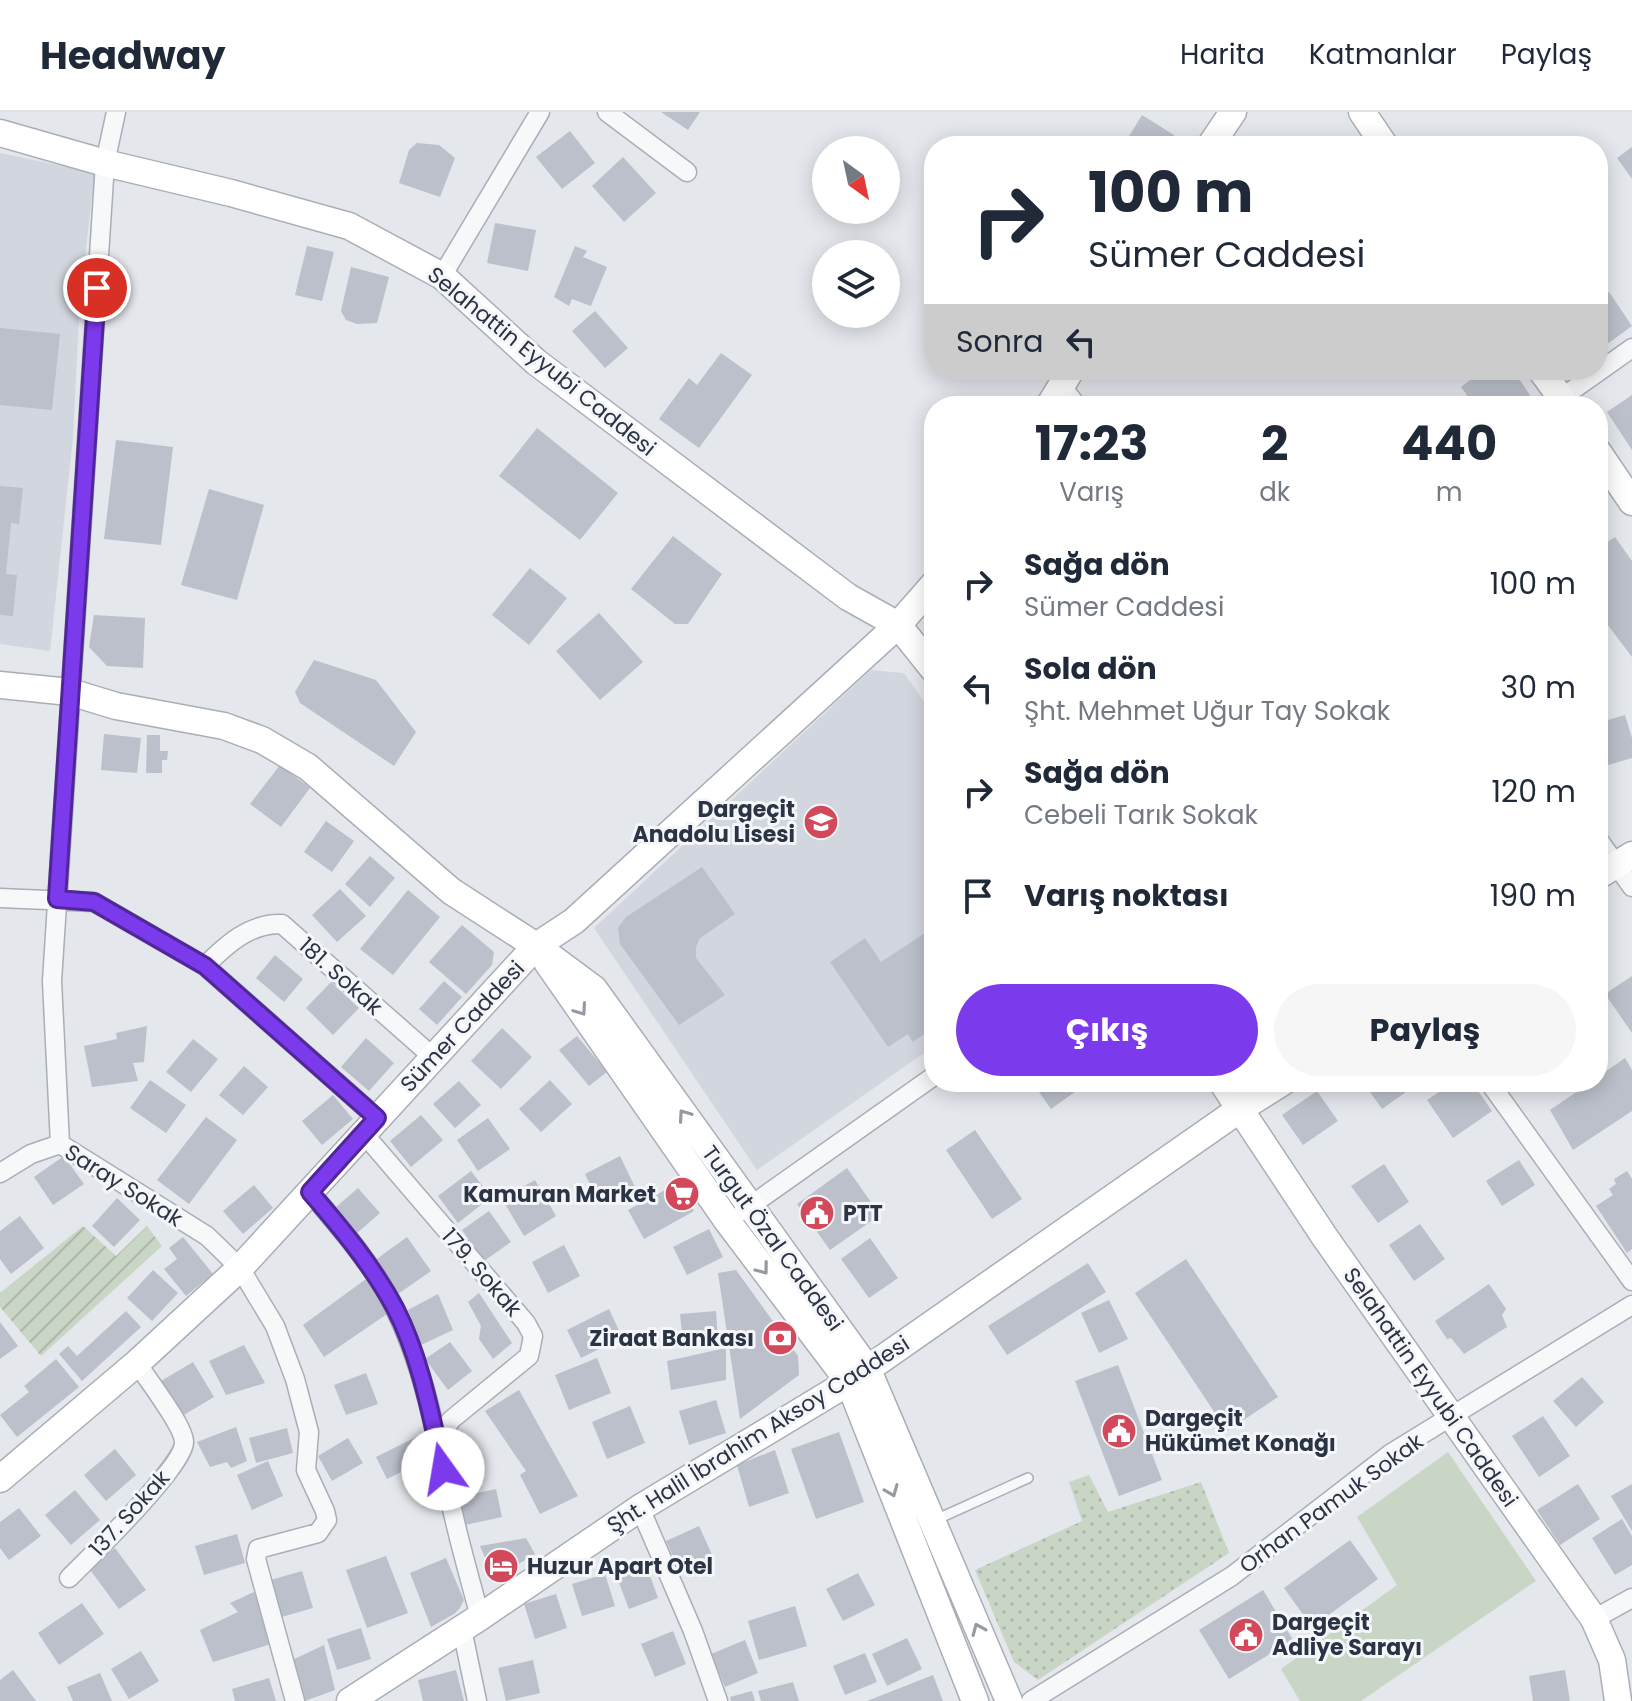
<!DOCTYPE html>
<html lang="tr">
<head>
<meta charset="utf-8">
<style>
	:root { --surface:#fff; --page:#f6f6f7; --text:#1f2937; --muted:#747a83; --line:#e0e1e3; --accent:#7c3aed }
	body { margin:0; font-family:Poppins,sans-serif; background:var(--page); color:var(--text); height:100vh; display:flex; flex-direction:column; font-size:30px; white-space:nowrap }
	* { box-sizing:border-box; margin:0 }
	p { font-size:26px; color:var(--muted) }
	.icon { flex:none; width:44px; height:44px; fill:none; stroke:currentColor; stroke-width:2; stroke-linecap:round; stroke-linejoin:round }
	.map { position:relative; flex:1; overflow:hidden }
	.side { position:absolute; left:924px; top:284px; width:684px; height:696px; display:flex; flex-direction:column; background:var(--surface); border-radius:32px; box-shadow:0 4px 20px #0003 }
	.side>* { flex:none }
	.top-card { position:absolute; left:924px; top:24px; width:684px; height:244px; border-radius:32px; box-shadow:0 4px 20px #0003; background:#fff; color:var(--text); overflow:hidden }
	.needle { width:52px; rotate:147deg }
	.tools { position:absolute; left:812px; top:24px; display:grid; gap:16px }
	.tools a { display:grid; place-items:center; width:88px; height:88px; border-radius:50%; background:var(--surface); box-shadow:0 4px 20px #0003; font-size:40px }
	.pin { position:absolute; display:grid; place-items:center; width:68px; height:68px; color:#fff; margin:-34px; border:4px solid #fff; border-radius:50%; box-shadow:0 2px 8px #0007 }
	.me { position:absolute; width:88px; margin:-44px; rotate:347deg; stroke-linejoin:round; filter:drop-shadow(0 0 6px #0008) }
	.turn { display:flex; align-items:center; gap:28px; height:168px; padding:0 32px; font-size:36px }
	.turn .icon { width:104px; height:104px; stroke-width:2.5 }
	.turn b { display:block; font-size:56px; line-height:68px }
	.then { display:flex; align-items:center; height:76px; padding:0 32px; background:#0003; gap:16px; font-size:30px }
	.eta { display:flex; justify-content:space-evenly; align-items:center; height:136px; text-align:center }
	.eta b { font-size:48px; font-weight:700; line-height:56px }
	.cta { display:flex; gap:16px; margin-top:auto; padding:16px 32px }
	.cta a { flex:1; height:92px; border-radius:48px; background:var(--accent); color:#fff; font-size:32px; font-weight:700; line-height:92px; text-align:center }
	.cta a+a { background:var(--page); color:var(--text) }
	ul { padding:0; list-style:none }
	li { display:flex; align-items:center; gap:24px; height:104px; padding:0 32px }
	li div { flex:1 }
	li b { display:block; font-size:30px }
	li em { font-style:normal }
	header { display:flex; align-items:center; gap:48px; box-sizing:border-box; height:112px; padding:0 40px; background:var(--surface); border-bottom:2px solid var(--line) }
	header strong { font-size:38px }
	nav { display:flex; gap:44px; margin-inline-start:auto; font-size:28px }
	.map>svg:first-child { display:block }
	.built { fill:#d2d6de }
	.grass { fill:url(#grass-dots) }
	.park { fill:#c9d6c5 }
	.garden { fill:url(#garden-furrows) }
	.building { fill:#bbc0ca }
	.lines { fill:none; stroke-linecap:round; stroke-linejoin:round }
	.lane-casing { stroke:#a9aeb7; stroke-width:12 }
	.street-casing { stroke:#a9aeb7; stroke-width:21 }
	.secondary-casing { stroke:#a9aeb7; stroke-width:29 }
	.lane { stroke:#f7f8fa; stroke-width:9 }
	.street { stroke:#f7f8fa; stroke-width:18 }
	.secondary { stroke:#fff; stroke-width:26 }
	.oneway { stroke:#959aa2 }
	.route-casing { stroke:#51269a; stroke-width:20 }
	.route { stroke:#7c3aed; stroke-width:14 }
	.labels { text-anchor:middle; stroke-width:6; stroke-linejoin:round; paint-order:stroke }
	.street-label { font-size:22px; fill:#2b3445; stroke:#f4f6f9 }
	.poi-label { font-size:22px; font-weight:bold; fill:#2b3445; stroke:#f4f6f9; text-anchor:start }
</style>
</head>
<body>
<header>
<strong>Headway</strong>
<nav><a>Harita</a><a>Katmanlar</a><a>Paylaş</a></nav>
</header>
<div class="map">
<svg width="1632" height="1589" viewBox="0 0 1632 1589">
	<defs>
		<pattern id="grass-dots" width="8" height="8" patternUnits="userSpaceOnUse" patternTransform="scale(2)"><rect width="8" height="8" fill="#c9d6c5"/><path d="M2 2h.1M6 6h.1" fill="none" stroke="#adb8ab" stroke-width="1.8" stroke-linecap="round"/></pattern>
		<pattern id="garden-furrows" width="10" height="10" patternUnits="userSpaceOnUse" patternTransform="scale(2)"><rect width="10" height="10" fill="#c9d6c5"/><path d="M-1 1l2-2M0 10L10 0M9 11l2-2" fill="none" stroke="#adb8ab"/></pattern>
	</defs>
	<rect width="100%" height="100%" fill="#e4e7ec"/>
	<path class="built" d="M0,41l95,20 -15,125 -7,140 -23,213 -50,-7z
		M871,558l33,3 30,43v330l-177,124 -163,-242z"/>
	<path class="grass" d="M1089,1363l19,37 93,-30 28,71 -191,127 -24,-18 -39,-92 107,-49 -13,-39z"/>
	<path class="park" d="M1448,1340l88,129 -175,120h-61l-19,-32 116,-84 -40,-68z"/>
	<path class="garden" d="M83,1114l33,30 31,-30 15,20 -121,110 -41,-49v-14z"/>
	<path class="building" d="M661,0h39l-12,18z
		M1142,3l32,20 -7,11h-44z
		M570,19l25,32 -33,26 -26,-32z
		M417,31l22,2 16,13 -15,39 -41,-14 10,-33z
		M1632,35v32l-15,-21z
		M623,45l33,36 -32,29 -32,-36z
		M495,111l41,7 -8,41 -41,-8z
		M307,134l27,6 -12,49 -27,-6z
		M575,134l12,5 -4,6 24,10 -16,39 -19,-7 -3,7 -15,-9z
		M351,155l38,10 -12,46 -20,1 -11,-4 -5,-9z
		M1609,180l23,34 -33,24 -1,-51z
		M595,199l33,37 -23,20 -33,-37z
		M0,216l60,6 -8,76 -52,-5z
		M721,241l31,22 -53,73 -40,-29 30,-41 8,7z
		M1483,258h30l17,25 -15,11h-40l-14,-19z
		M1632,283v55l-25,-38z
		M537,316l81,65 -38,47 -81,-64z
		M116,328l57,7 -12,98 -57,-6z
		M0,374l23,2 -4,36 -8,-1 -5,51 11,1 -4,41 -13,-1z
		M209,377l55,16 -27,95 -56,-15z
		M673,424l49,38 -34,50h-13l-44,-35z
		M1615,425l17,24v96l-34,-45v-64z
		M530,456l37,30 -38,47 -37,-30z
		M599,501l44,49 -43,38 -44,-49z
		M94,503l51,3 -2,50 -36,-2 -18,-19z
		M314,548l62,20 40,52 -22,34 -94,-63 -5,-11z
		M1625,603l7,23v20l-34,10v-45z
		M104,622l37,4 -4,35 -36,-3z
		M147,623h13v16h8l-1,9h-5v13h-16z
		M280,653l30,23 -29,39 -31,-23z
		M326,709l28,20 -22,31 -28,-20z
		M370,744l25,22 -25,29 -25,-23z
		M702,755l33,47 -36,25 -3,9v10l29,37 -46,30 -59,-81 -2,-16 8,-11z
		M340,777l26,27 -29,26 -25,-27z
		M408,778l32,27 -47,58 -33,-26z
		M462,813l32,27 -2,13 -26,29 -37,-32z
		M934,815v84l-6,4 6,12 -21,15 -5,-8 -20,13 -58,-85 35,-24 16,24z
		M275,843l28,24 -19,23 -28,-24z
		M1632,864v57l-27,-39z
		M444,869l18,16 -25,28 -18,-16z
		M331,870l28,26 -26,27 -27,-27z
		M147,914l-3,36 -11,1 5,18 -46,6 -8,-41 33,-7 -1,-6z
		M502,916l30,29 -31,32 -30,-28z
		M577,924l30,36 -18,14 -30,-36z
		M366,926l28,25 -25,28 -28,-24z
		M193,927l25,20 -27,33 -25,-20z
		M1625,946l7,12v41l-59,39 -23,-40 41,-28h7v-5z
		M244,954l24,21 -25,28 -24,-20z
		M150,968l36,25 -20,28 -36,-25z
		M550,968l22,24 -31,28 -22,-23z
		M459,969l22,24 -26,23 -22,-24z
		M1032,970h57l-38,27z
		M1363,970h57l-38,27z
		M1454,970h18l20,29 -39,27 -26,-38z
		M1317,979l21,30 -35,24 -21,-30z
		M333,983l20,24 -31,26 -20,-24z
		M421,1003l22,25 -32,27 -21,-26z
		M206,1005l31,23 -48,64 -32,-24z
		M488,1006l22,31 -32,22 -21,-31z
		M975,1018l47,69 -30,20 -46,-69z
		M64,1044l20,28 -31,21 -19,-28z
		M620,1044l15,31 -35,18 -15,-31z
		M1519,1048l16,25 -33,21 -16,-25z
		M1384,1052l25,38 -31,21 -27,-37z
		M847,1056l33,47 -50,35 -33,-46z
		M471,1059l20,26 -33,26 -20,-27z
		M1627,1059l5,8v70l-5,4 -31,-47 17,-11 -4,-6 7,-5 -2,-5z
		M535,1068l21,36 -32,20 -22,-37z
		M678,1071l16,28 -50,28 -16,-29z
		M254,1073l19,23 -30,26 -20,-23z
		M358,1076l22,25 -23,20 -22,-25z
		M117,1086l23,22 -26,27 -22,-21z
		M489,1099l22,31 -27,19 -22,-31z
		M20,1104l24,32 -33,26 -11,-15v-28z
		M1420,1112l25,35 -31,22 -25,-36z
		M709,1117l14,28 -36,18 -14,-28z
		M183,1125l30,37 -27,22 -22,-27 13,-10 -8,-11z
		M407,1125l24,34 -33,23 -24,-33z
		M870,1126l28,40 -29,20 -28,-39z
		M564,1133l16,31 -32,17 -16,-31z
		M1186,1147l92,138 -51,34 -92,-138z
		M1088,1151l18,29 -99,63 -19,-29z
		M153,1158l25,23 -26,28 -25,-23z
		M736,1158l62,86 1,19 -59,44 -22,-146z
		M366,1167l24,33 -66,45 -21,-32z
		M1489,1172l17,25 -4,6 5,12 -43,27 -13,-16 -4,1 -12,-18z
		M479,1181l33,50 -19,16 -14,-20 2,-13 -13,-24z
		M438,1182l15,36 -32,15 -13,-35z
		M1109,1188l19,39 -29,14 -18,-40z
		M609,1197l13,28 -41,21 -14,-28z
		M126,1199l15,16 -59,54 -23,-27 9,-8 9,10z
		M716,1199l2,28 -35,3 -3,-28z
		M0,1210l18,24 -18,13z
		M450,1230l22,29 -24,19 -23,-31z
		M244,1233l21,38 -39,12 -17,-34z
		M726,1236v32l-55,10 -4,-29z
		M597,1246l14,35 -42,17 -14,-35z
		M56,1247l23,28 -62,50 -17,-22 29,-23 -5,-6z
		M193,1250l21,35 -32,19 -21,-35z
		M1118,1253l44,115 -43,16 -44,-115z
		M366,1261l12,31 -32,11 -12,-30z
		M1582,1265l22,25 -28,25 -23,-26z
		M519,1278l59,106 -38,18 -20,-39 6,-4 -41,-60z
		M716,1288l10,33 -37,12 -10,-34z
		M630,1294l15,37 -38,16 -15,-37z
		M1543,1304l27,40 -31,21 -27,-41z
		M236,1315l11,34 -16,7 -4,-6 -17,5 -13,-25z
		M287,1316l6,25 -37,10 -7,-25z
		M839,1320l25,70 -48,17 -25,-70z
		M422,1322l11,22 -46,23 -11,-22z
		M348,1326l15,25 -31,18 -14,-25z
		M115,1337l21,26 -30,26 -22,-26z
		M775,1338l14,43 -40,14 -12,-42z
		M268,1349l15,35 -31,14 -15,-35z
		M1578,1372l22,35 -40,26 -23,-35z
		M1632,1372v47l-21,-35z
		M496,1377l6,28 -37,8 -6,-28z
		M75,1378l25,30 -29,25 -26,-30z
		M19,1396l22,28 -32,24 -9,-12v-26z
		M1622,1407l10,17v29l-17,10 -23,-37z
		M699,1414l15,33 -33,15 -15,-33z
		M237,1422l8,29 -41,12 -9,-29z
		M526,1426l9,16 -41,25 -14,-33z
		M1350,1428l28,39 -66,48 -28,-39z
		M115,1436l31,42 -27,19 -31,-42z
		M386,1444l22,57 -41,15 -21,-58z
		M446,1446l18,42 -4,8 -6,6 -23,13 -21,-54z
		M646,1452l12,34 -29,11 -13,-34z
		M302,1459l11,37 -35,10 -11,-37z
		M858,1461l17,32 -32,16 -17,-32z
		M605,1462l10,32 -33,10 -10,-32z
		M1263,1478l30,50 -64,39 -30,-49z
		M254,1480l17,52 -58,18 -13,-32 38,-18 -8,-9z
		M556,1482l11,34 -32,11 -11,-35z
		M82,1491l22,31 -45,31 -21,-32z
		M795,1494l12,40 -48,14 -11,-39z
		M361,1516l10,31 -34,11 -10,-31z
		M673,1519l13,33 -31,13 -14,-33z
		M907,1526l15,31 -35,17 -15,-32z
		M745,1528l13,33 -33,14 -14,-33z
		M324,1533l11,45 -30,11 -15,-40z
		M141,1539l18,30 -30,18 -18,-30z
		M865,1541l12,29 -32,13 -12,-29z
		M533,1548l7,33 -34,8 -8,-33z
		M13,1558l23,31h-36v-21z
		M456,1558l8,31h-41l-5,-21z
		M1565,1558l5,31h-37l-4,-25z
		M100,1561l12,28h-39l-6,-14z
		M933,1563l10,26h-76z
		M269,1566l7,23h-41l-3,-12z
		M793,1570l6,19h-38l-3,-10z
		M752,1579l3,10h-24l-1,-4z"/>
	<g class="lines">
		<defs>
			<path id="lane" d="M933,1409l95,-43"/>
			<path id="street" d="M607,0l80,60
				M442,164l98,-164
				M1061,273l16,21
				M1550,294l82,-58
				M1598,727l34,48
				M0,786l94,4 111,64 172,152
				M205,854c22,-22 45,-43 77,-42l151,133
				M1489,970l143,199
				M364,1022l162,189 7,13 -4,20 -78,64 -14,23
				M60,1032l-8,-163 53,-818 11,-51
				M0,1061l31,-19 29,-10 147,92 33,32 35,58 20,53 14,53 -3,38 19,41 2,9 -9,13 -60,16 -2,10 39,142
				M310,1080c31,37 65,75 86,119 29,60 41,129 55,193 8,38 19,75 29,113
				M743,1099l191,-135
				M640,1396l53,123 25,70
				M69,1466c20,-20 116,-113 115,-136 0,-16 -37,-63 -47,-79
				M1594,1507l38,-21
				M462,1517l15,72
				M1031,1589l201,-125 158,-122 242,-149"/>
			<path id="secondary" d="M1362,0l23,34
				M0,21l105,30 126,30 118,33 93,50 94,86 312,235 50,28 36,45
				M1210,34l23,-34
				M1541,258l26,36
				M1049,294l22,-36
				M1598,340l34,50
				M0,573l70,7 46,14 108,20 38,14 46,27 143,124 85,55 58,43 273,379 142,333
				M1598,764l34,-21
				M547,850l181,260 121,160 126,319
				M1222,970l102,154 270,383 18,41 6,41
				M0,1367l137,-116 103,-95 296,-322 38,-25 324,-296 36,-41
				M350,1589l130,-84 160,-109 209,-126 391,-273 43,-27"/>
		</defs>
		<use href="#lane" class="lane-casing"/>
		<use href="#street" class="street-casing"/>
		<use href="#secondary" class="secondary-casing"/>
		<use href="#lane" class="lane"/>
		<use href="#street" class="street"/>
		<use href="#secondary" class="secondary"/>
	</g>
	<defs><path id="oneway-chevron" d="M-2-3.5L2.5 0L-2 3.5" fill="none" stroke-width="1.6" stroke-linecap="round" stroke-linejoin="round" transform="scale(2)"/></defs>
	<g class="oneway">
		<use href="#oneway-chevron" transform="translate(581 898) rotate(55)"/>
		<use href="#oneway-chevron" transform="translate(684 1003) rotate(-125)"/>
		<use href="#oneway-chevron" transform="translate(763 1157) rotate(53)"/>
		<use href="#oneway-chevron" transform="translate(892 1379) rotate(68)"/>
		<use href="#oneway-chevron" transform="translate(978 1517) rotate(-113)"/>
	</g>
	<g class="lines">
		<defs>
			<path id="route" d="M97,176l-40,611 37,3 111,64 172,152 -67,74c31,36 62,73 85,116 25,48 36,107 48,161"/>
		</defs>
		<use href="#route" class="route-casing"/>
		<use href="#route" class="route"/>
	</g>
	<defs>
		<symbol id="school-disc" viewBox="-11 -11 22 22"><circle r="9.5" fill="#d1495b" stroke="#f4f6f9"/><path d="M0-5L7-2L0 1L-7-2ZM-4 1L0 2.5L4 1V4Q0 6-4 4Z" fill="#fff"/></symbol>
		<symbol id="supermarket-disc" viewBox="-11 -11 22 22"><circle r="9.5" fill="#d1495b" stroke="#f4f6f9"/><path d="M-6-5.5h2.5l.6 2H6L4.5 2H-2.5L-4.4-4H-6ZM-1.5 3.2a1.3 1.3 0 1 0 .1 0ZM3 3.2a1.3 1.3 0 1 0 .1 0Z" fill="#fff"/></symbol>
		<symbol id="civic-disc" viewBox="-11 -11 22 22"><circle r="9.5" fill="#d1495b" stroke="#f4f6f9"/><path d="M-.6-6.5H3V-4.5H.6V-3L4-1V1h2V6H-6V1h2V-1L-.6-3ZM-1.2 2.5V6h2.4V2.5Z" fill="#fff"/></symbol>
		<symbol id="bank-disc" viewBox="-11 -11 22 22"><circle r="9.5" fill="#d1495b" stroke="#f4f6f9"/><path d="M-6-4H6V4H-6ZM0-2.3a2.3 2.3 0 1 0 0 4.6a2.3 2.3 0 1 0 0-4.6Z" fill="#fff"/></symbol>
		<symbol id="hotel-disc" viewBox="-11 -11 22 22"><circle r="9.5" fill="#d1495b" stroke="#f4f6f9"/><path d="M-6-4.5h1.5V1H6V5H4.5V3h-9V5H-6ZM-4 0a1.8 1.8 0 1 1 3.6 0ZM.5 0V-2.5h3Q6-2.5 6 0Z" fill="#fff"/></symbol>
	</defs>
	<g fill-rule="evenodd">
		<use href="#school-disc" x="801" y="690" width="40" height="40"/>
		<use href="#supermarket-disc" x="662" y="1062" width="40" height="40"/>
		<use href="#civic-disc" x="797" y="1081" width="40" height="40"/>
		<use href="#bank-disc" x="760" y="1206" width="40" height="40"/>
		<use href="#civic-disc" x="1099" y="1299" width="40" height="40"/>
		<use href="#hotel-disc" x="481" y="1434" width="40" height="40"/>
		<use href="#civic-disc" x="1226" y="1503" width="40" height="40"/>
	</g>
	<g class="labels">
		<g class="street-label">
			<text transform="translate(542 249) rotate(39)" y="8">Selahattin Eyyubi Caddesi</text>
			<text transform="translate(341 864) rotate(42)" y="8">181. Sokak</text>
			<text transform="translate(462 914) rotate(-47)" y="8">Sümer Caddesi</text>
			<text transform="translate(124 1073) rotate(32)" y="8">Saray Sokak</text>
			<text transform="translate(773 1126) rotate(54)" y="8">Turgut Özal Caddesi</text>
			<text transform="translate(482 1160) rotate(49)" y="8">179. Sokak</text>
			<text transform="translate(1431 1275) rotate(55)" y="8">Selahattin Eyyubi Caddesi</text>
			<text transform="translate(758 1322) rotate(-32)" y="8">Şht. Halil İbrahim Aksoy Caddesi</text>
			<text transform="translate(1331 1391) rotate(-36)" y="8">Orhan Pamuk Sokak</text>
			<text transform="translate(129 1401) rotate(-48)" y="8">137. Sokak</text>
		</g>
		<g class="poi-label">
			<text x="795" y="705" text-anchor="end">Dargeçit<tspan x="795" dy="25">Anadolu Lisesi</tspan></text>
			<text x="656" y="1090" text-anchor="end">Kamuran Market</text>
			<text x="843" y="1109">PTT</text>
			<text x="754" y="1234" text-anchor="end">Ziraat Bankası</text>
			<text x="1145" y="1314">Dargeçit<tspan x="1145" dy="25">Hükümet Konağı</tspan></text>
			<text x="527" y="1462">Huzur Apart Otel</text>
			<text x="1272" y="1518">Dargeçit<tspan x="1272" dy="25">Adliye Sarayı</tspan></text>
		</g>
	</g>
</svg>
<div class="tools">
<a><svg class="needle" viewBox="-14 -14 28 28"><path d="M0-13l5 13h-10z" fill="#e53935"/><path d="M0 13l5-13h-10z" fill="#747a83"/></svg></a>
<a><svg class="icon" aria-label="layers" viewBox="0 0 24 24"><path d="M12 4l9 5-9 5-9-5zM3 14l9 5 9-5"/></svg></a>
</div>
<div class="pin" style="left:97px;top:176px;background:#d93025"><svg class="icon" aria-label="arrive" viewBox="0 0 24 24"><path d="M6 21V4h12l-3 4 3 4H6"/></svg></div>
<svg class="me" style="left:443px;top:1357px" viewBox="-20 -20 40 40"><circle r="19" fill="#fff"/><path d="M0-13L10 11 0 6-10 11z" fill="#7c3aed"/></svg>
<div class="top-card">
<div class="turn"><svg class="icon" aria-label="right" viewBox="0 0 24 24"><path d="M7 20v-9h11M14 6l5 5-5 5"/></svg><div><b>100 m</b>Sümer Caddesi</div></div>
<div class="then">Sonra<svg class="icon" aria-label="left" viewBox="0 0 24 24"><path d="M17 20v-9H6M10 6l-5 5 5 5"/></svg></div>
</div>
<section class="side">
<div class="eta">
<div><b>17:23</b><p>Varış</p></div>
<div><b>2</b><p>dk</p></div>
<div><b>440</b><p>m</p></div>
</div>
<ul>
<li><svg class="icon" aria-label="right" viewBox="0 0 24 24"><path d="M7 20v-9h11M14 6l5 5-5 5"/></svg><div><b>Sağa dön</b><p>Sümer Caddesi</p></div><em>100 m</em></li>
<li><svg class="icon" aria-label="left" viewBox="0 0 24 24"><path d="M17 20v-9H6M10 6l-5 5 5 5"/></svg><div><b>Sola dön</b><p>Şht. Mehmet Uğur Tay Sokak</p></div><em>30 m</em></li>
<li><svg class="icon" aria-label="right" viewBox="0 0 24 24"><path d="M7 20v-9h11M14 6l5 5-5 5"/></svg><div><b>Sağa dön</b><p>Cebeli Tarık Sokak</p></div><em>120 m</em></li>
<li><svg class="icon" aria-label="arrive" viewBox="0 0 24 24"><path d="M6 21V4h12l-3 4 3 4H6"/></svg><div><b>Varış noktası</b></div><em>190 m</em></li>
</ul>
<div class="cta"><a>Çıkış</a><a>Paylaş</a></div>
</section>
</div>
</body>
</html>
